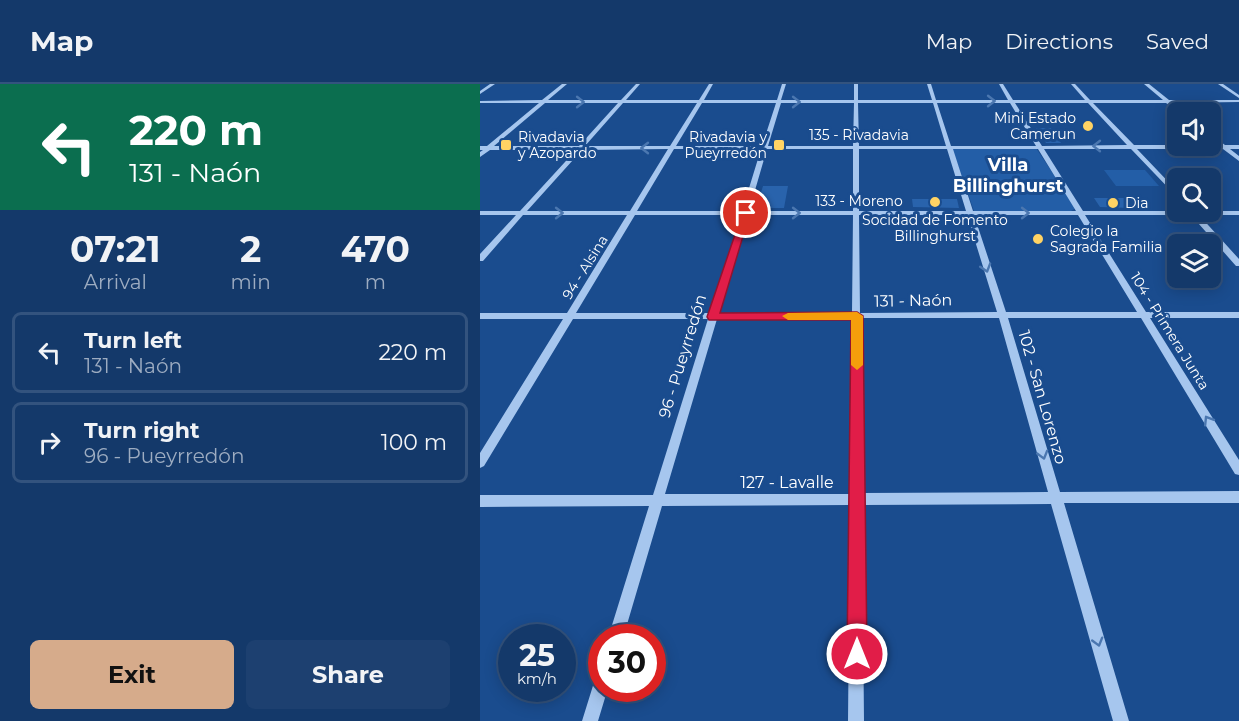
<!DOCTYPE html>
<html lang="en">
<head>
<meta charset="utf-8">
<style>
	:root { --surface:#14396a; --page:#1d4070; --text:#f1f3f6; --muted:#9dacc1; --line:#33537e; --accent:#d6ab8b }
	body { margin:0; font-family:Montserrat,sans-serif; background:var(--page); color:var(--text); height:100vh; display:flex; flex-direction:column; font-size:22px; white-space:nowrap }
	* { box-sizing:border-box; margin:0 }
	p { font-size:20px; color:var(--muted) }
	.icon { flex:none; width:33px; height:33px; fill:none; stroke:currentColor; stroke-width:2; stroke-linecap:round; stroke-linejoin:round }
	.map { position:relative; flex:1; overflow:hidden }
	.drawer { display:flex; flex-direction:column; background:var(--surface); width:480px }
	.drawer>* { flex:none }
	.hud { background:#0b6e4f; color:#fff; overflow:hidden }
	.controls { position:absolute; left:687px; top:18px; display:grid; gap:12px }
	.controls a { display:grid; place-items:center; width:54px; height:54px; border-radius:9px; background:var(--surface); box-shadow:0 3px 15px #0003,0 0 0 2px var(--line); font-size:30px }
	.speed { position:absolute; left:18px; top:540px; display:flex; gap:12px; font-size:30px; font-weight:700; text-align:center }
	.speed>* { display:grid; place-content:center; width:78px; height:78px; border-radius:50%; background:var(--surface); box-shadow:0 3px 15px #0003,0 0 0 2px var(--line); line-height:1 }
	.speed small { font-size:15px; font-weight:400 }
	.speed .limit { border:9px solid #d22; background:#fff; color:#111 }
	.pin { position:absolute; display:grid; place-items:center; width:51px; height:51px; color:#fff; margin:-26px; border:3px solid #fff; border-radius:50%; box-shadow:0 2px 6px #0007 }
	.me { position:absolute; width:66px; margin:-33px; rotate:0deg; stroke-linejoin:round; filter:drop-shadow(0 0 4px #0008) }
	.turn { display:flex; align-items:center; gap:21px; height:126px; padding:0 30px; font-size:27px }
	.turn .icon { width:78px; height:78px; stroke-width:2.5 }
	.turn b { display:block; font-size:42px; line-height:51px }
	.eta { display:flex; justify-content:space-evenly; align-items:center; height:102px; text-align:center }
	.eta b { font-size:36px; font-weight:700; line-height:42px }
	.action { display:flex; gap:12px; margin-top:auto; padding:12px 30px }
	.action a { flex:1; height:69px; border-radius:9px; background:var(--accent); color:#111; font-size:24px; font-weight:700; line-height:69px; text-align:center }
	.action a+a { background:var(--page); color:var(--text) }
	ul { padding:0; list-style:none }
	li { display:flex; align-items:center; gap:18px; height:81px; margin:0 12px 9px; padding:0 18px; border:3px solid var(--line); border-radius:9px }
	li div { flex:1 }
	li b { display:block; font-size:22px }
	li em { font-style:normal }
	header { display:flex; align-items:center; gap:36px; box-sizing:border-box; height:84px; padding:0 30px; background:var(--surface); border-bottom:2px solid var(--line) }
	header strong { font-size:28px }
	nav { display:flex; gap:33px; margin-inline-start:auto; font-size:21px }
	main { display:flex; flex:1; min-height:0 }
	.map>svg:first-child { display:block }
	.green { fill:#235ea7 }
	.building { fill:#2963ac }
	.lines { fill:none; stroke-linecap:round; stroke-linejoin:round }
	.minor { fill:#a6c6ee; fill-rule:evenodd }
	.oneway { stroke:#4b77b0 }
	.route { fill:#e11d48; stroke:#92132f; stroke-width:1.5 }
	.slow { fill:#f59e0b }
	.poi-dot { fill:#ffd364; stroke:#1a4c8e; stroke-width:2 }
	.labels { text-anchor:middle; stroke-width:6; stroke-linejoin:round; paint-order:stroke }
	.far-poi-label { font-size:14px; fill:#fff; stroke:#1a4c8e; text-anchor:start }
	.far-street-label { font-size:14px; fill:#fff; stroke:#1a4c8e }
	.street-label { font-size:16px; fill:#fff; stroke:#1a4c8e }
	.far-district-label { font-size:18px; font-weight:bold; fill:#fff; stroke:#1a4c8e }
</style>
</head>
<body>
<header>
<strong>Map</strong>
<nav><a>Map</a><a>Directions</a><a>Saved</a></nav>
</header>
<main>
<section class="drawer">
<div class="hud">
<div class="turn"><svg class="icon" aria-label="left" viewBox="0 0 24 24"><path d="M17 20v-9H6M10 6l-5 5 5 5"/></svg><div><b>220 m</b>131 - Naón</div></div>
</div>
<div class="eta">
<div><b>07:21</b><p>Arrival</p></div>
<div><b>2</b><p>min</p></div>
<div><b>470</b><p>m</p></div>
</div>
<ul>
<li><svg class="icon" aria-label="left" viewBox="0 0 24 24"><path d="M17 20v-9H6M10 6l-5 5 5 5"/></svg><div><b>Turn left</b><p>131 - Naón</p></div><em>220 m</em></li>
<li><svg class="icon" aria-label="right" viewBox="0 0 24 24"><path d="M7 20v-9h11M14 6l5 5-5 5"/></svg><div><b>Turn right</b><p>96 - Pueyrredón</p></div><em>100 m</em></li>
</ul>
<div class="action"><a>Exit</a><a>Share</a></div>
</section>
<div class="map">
<svg width="759" height="637" viewBox="0 0 759 637">
	<rect width="100%" height="100%" fill="#1a4c8e"/>
	<path class="green" d="M472,64h84l40,60 -5,3h-97z
		M624,86h41l14,16h-43z"/>
	<path class="building" d="M556,44h15l10,15h-15z
		M283,102h25l-4,22h-28z
		M614,114h31l8,10 -33,-1z
		M432,115h45l2,9 -46,-1z"/>
	<g class="lines">
		<path class="minor" d="M10,0h5l-15,10v-3z
			M82,0h5l-19,16h73l15,-16h4l-14,16h73l10,-16h4l-9,16h73l5,-16h4l-5,16h73v-16h4v16h74l-5,-16h4l5,16h72l-9,-16h4l10,16h72l-14,-16h4l15,16h73l-19,-16h5l20,16h70v2l-67,1 11,9h-4l-13,-9h-73l41,42h84l-8,-6v-5l15,11h14v4h-9l9,7v5l-16,-12h-86l41,43v6l-47,-49h-87l39,62h156v4h-40l40,44v7h-3l-45,-51h-106l61,97h93v6h-89l89,142v15l-4,-1 -94,-156h-133l52,174 179,-1v12h-175l65,218h-16l-62,-217 -189,1 2,216h-16l2,-216 -188,1 -39,132h-15l41,-132 -169,1v-12h173l55,-176h-135l-89,147 -4,2v-15l83,-134h-83v-6h87l60,-98h-104l-40,46h-3v-7l36,-39h-36v-4h40l56,-61h-86l-10,7v-5l3,-2h-3v-4h7l52,-43h-59v-2l62,-1zM65,19h73l-39,43h-85zM143,19h74l-27,43h-85zM222,19h74l-14,43h-86zM301,19h73l-1,43h-85zM378,19h75l13,43h-87zM457,19h73l26,43h-85zM535,19h73l39,42 -85,1zM188,65l-38,62h-103l55,-61zM194,65h87l-19,62h-105zM287,65h86v62h-104zM379,65h88l19,62h-107zM473,65h85l38,62h-103zM155,131h106l-31,98h-134zM267,131h106l-1,98h-133zM379,131h108l30,97 -137,1zM494,131h104l59,97h-131zM372,234l-2,176h-185l52,-175zM380,234h139l49,174 -186,1z
			M738,0h5l16,11v3z
			M122,590v14h6l-10,33h-16l14,-45z"/>
	</g>
	<defs><path id="oneway-chevron" d="M-2-3.5L2.5 0L-2 3.5" fill="none" stroke-width="1.6" stroke-linecap="round" stroke-linejoin="round" transform="scale(1.5)"/></defs>
	<g class="oneway">
		<use href="#oneway-chevron" transform="translate(511 17)"/>
		<use href="#oneway-chevron" transform="translate(100 18)"/>
		<use href="#oneway-chevron" transform="translate(316 18)"/>
		<use href="#oneway-chevron" transform="translate(617 62) rotate(-180)"/>
		<use href="#oneway-chevron" transform="translate(165 64) rotate(180)"/>
		<use href="#oneway-chevron" transform="translate(79 129)"/>
		<use href="#oneway-chevron" transform="translate(316 129)"/>
		<use href="#oneway-chevron" transform="translate(545 129)"/>
		<use href="#oneway-chevron" transform="translate(506 184) rotate(73)"/>
		<use href="#oneway-chevron" transform="translate(728 336) rotate(-122)"/>
		<use href="#oneway-chevron" transform="translate(563 371) rotate(74)"/>
		<use href="#oneway-chevron" transform="translate(618 558) rotate(74)"/>
	</g>
	<path class="route" d="M263,127l7,2 -30,100 137,-1 6,4 4,338 -3,7 -7,3 -7,-3 -3,-7 4,-334h-142l-2,-3z"/>
	<path class="slow" d="M377,228l6,4v49l-6,5 -6,-5v-45h-63l-6,-4 6,-3z"/>
	<g class="poi-dot">
		<circle cx="608" cy="42" r="6"/>
		<rect x="20" y="55" width="12" height="12" rx="3"/>
		<rect x="293" y="55" width="12" height="12" rx="3"/>
		<circle cx="455" cy="118" r="6"/>
		<circle cx="633" cy="119" r="6"/>
		<circle cx="558" cy="155" r="6"/>
	</g>
	<g class="labels">
		<g class="far-poi-label">
			<text x="596" y="39" text-anchor="end">Mini Estado<tspan x="596" dy="16">Camerun</tspan></text>
			<text x="38" y="58">Rivadavia<tspan x="38" dy="16">y Azopardo</tspan></text>
			<text x="287" y="58" text-anchor="end">Rivadavia y<tspan x="287" dy="16">Pueyrredón</tspan></text>
			<text x="645" y="124">Dia</text>
			<text x="455" y="141" text-anchor="middle">Socidad de Fomento<tspan x="455" dy="16">Billinghurst</tspan></text>
			<text x="570" y="152">Colegio la<tspan x="570" dy="16">Sagrada Familia</tspan></text>
		</g>
		<g class="far-street-label">
			<text x="379" y="56">135 - Rivadavia</text>
			<text x="379" y="122">133 - Moreno</text>
			<text transform="translate(105 183) rotate(-58)" y="5">94 - Alsina</text>
			<text transform="translate(690 247) rotate(58)" y="5">104 - Primera Junta</text>
		</g>
		<g class="street-label">
			<text transform="translate(433 216) rotate(-1)" y="6">131 - Naón</text>
			<text transform="translate(202 272) rotate(-73)" y="6">96 - Pueyrredón</text>
			<text transform="translate(563 313) rotate(74)" y="6">102 - San Lorenzo</text>
			<text x="307" y="404">127 - Lavalle</text>
		</g>
		<g class="far-district-label">
			<text x="528" y="87">Villa<tspan x="528" dy="21">Billinghurst</tspan></text>
		</g>
	</g>
</svg>
<div class="controls">
<a><svg class="icon" aria-label="sound" viewBox="0 0 24 24"><path d="M4 9h4l5-4v14l-5-4H4zM17 9q2 3 0 6"/></svg></a>
<a><svg class="icon" aria-label="search" viewBox="0 0 24 24"><circle cx="10" cy="10" r="6"/><path d="M15 15l6 6"/></svg></a>
<a><svg class="icon" aria-label="layers" viewBox="0 0 24 24"><path d="M12 4l9 5-9 5-9-5zM3 14l9 5 9-5"/></svg></a>
</div>
<div class="speed"><div>25<small>km/h</small></div><div class="limit">30</div></div>
<div class="pin" style="left:266px;top:129px;background:#d93025"><svg class="icon" aria-label="arrive" viewBox="0 0 24 24"><path d="M6 21V4h12l-3 4 3 4H6"/></svg></div>
<svg class="me" style="left:377px;top:570px" viewBox="-20 -20 40 40"><circle r="17" fill="#e11d48" stroke="#fff" stroke-width="3"/><path d="M0-11L8 9 0 5-8 9z" fill="#fff"/></svg>
</div>
</main>
</body>
</html>
